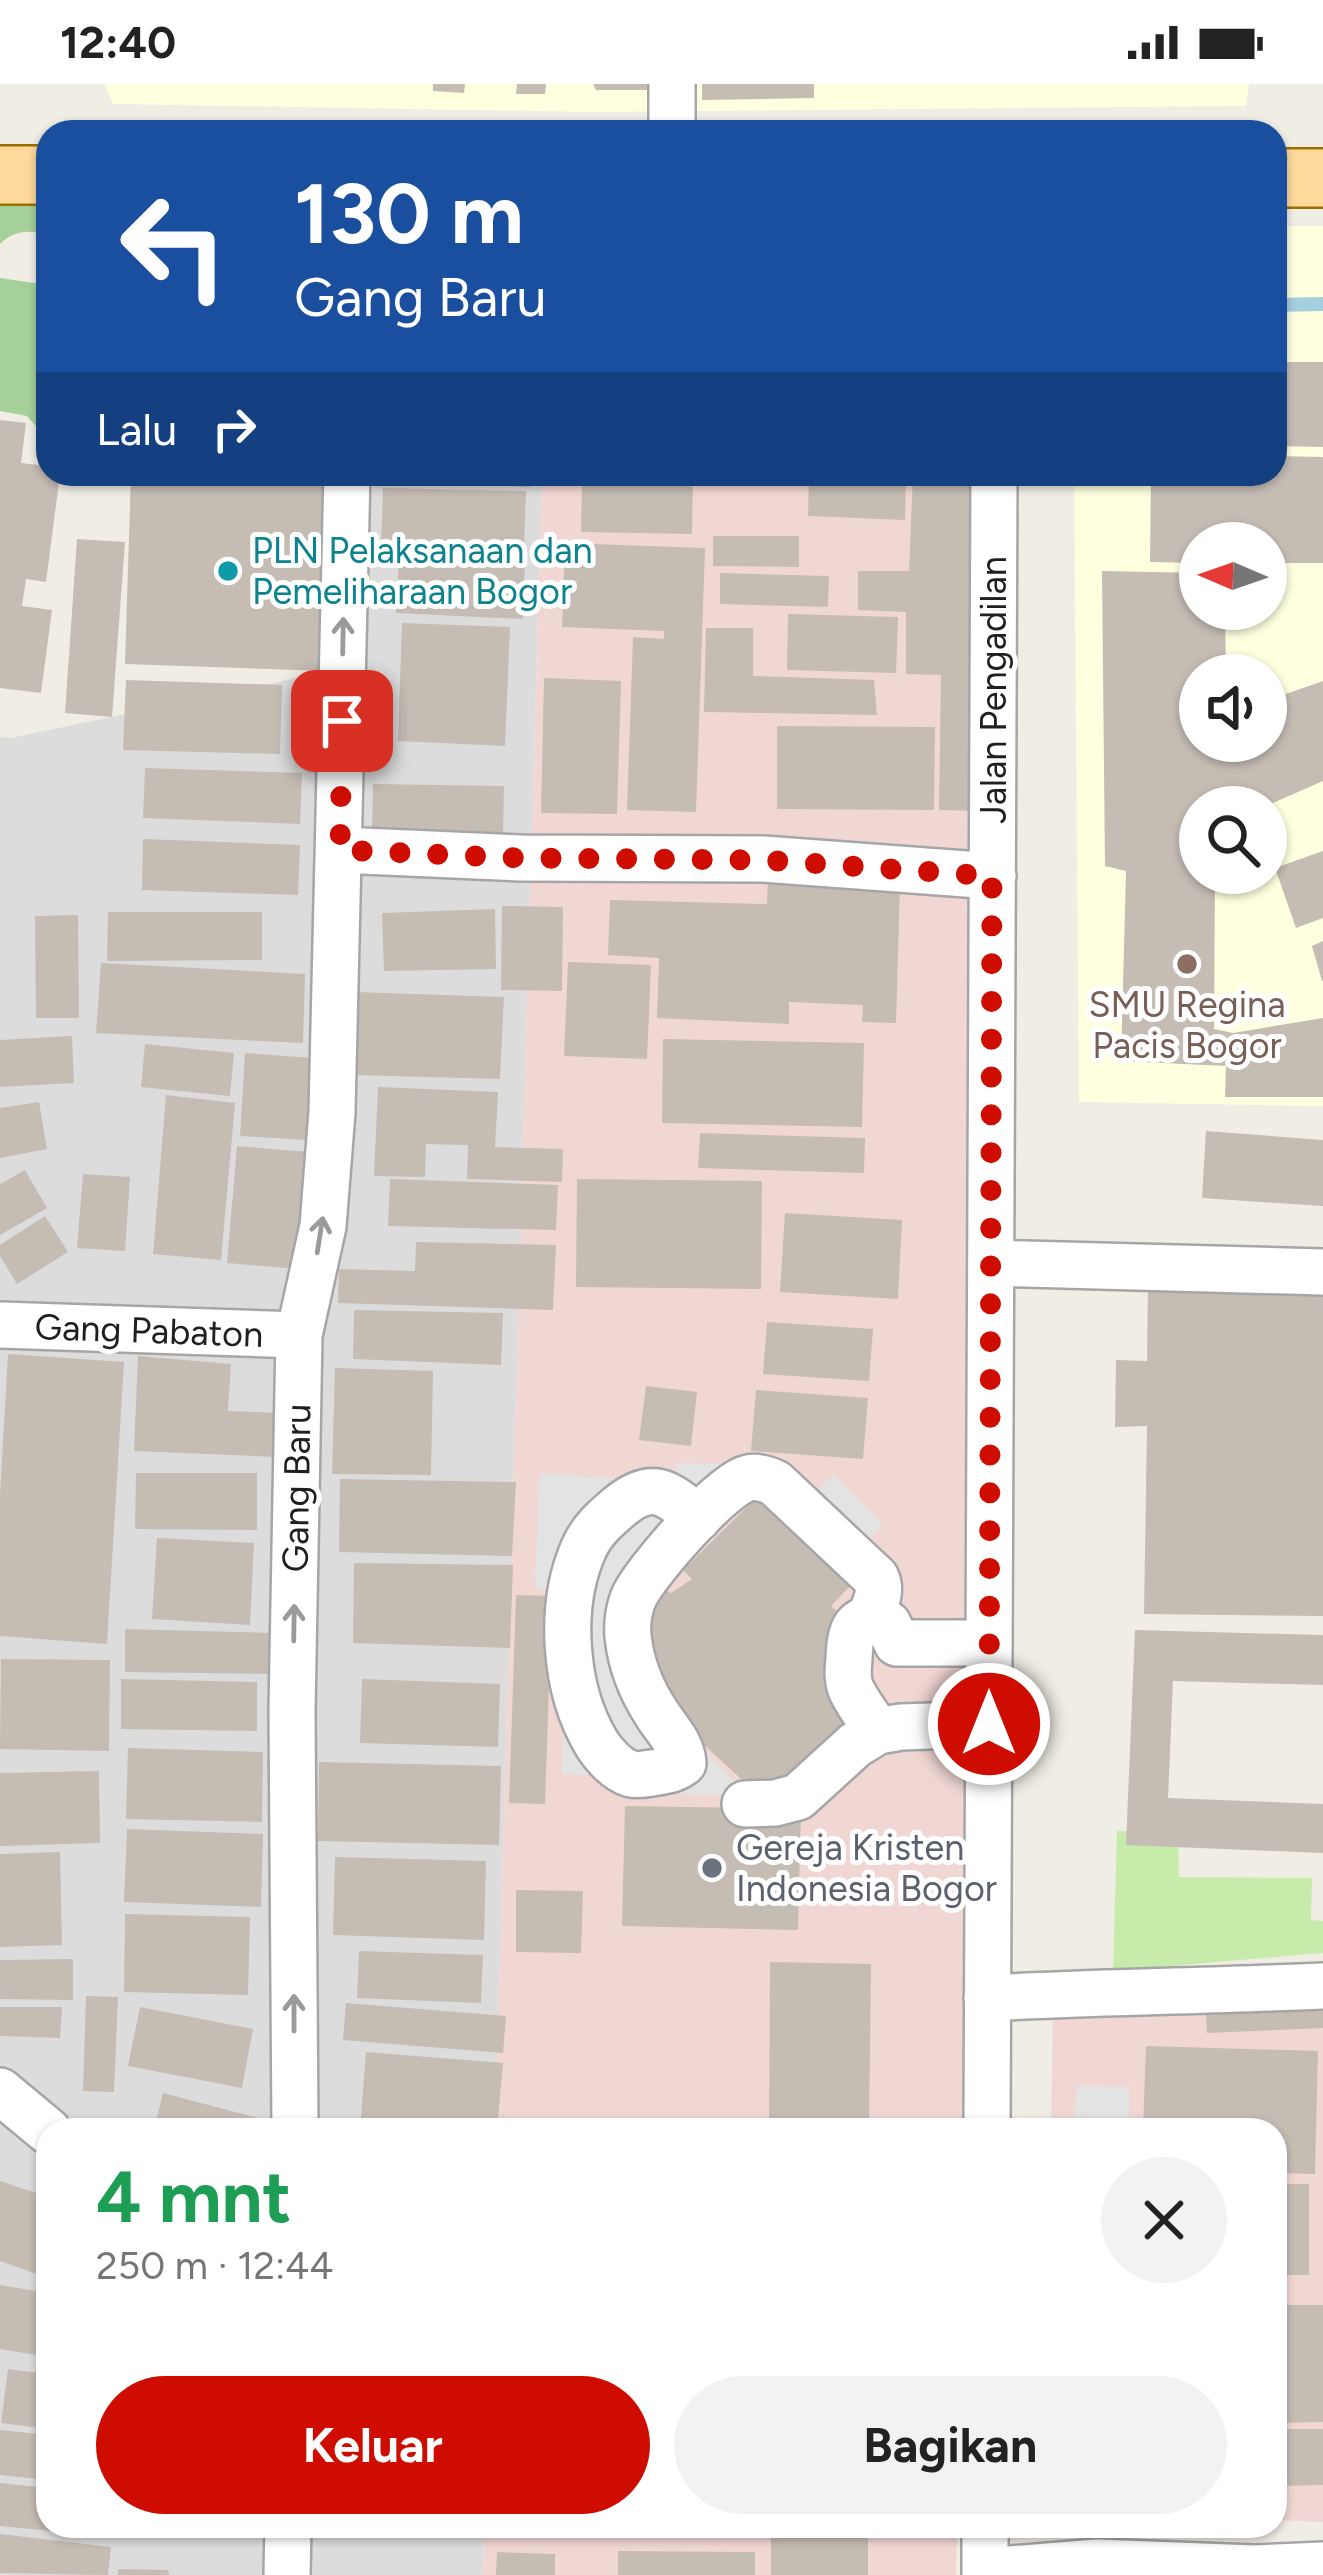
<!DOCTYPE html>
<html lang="id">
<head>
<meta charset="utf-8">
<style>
	:root { --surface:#fff; --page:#f2f2f2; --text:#222; --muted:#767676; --accent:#ce0d00 }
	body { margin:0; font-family:Figtree,sans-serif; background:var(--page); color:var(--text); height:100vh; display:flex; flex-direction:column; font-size:45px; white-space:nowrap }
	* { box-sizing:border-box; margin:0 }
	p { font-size:39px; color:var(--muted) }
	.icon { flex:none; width:66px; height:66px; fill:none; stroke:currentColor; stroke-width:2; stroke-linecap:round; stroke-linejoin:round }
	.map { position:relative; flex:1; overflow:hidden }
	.sheet { position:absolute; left:36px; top:2034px; width:1251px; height:420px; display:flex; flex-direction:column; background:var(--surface); border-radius:36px; box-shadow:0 3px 9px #0004 }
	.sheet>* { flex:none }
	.banner { position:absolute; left:36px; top:36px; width:1251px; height:366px; border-radius:36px; box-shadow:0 3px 9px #0004; background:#1a4fa0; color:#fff; overflow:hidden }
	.needle { width:78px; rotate:272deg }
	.tools { position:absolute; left:1179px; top:438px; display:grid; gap:24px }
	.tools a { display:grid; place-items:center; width:108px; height:108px; border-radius:50%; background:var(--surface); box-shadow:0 3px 9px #0004; font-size:60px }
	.pin { position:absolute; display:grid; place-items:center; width:102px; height:102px; color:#fff; margin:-51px; border-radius:24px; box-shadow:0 6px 18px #0006 }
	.me { position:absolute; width:132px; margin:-66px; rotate:0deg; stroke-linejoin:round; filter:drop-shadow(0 0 9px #0008) }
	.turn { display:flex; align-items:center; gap:42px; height:252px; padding:0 60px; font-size:54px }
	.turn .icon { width:156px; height:156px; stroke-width:2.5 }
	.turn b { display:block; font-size:84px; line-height:102px }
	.then { display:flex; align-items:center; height:114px; padding:0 60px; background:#0003; gap:24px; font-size:45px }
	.round { display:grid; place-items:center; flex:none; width:126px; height:126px; border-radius:63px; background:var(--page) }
	.headline { display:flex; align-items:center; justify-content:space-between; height:204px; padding:0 60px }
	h1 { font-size:72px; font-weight:700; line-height:90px; color:#1e9e55 }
	.action { display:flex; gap:24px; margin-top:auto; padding:24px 60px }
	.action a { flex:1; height:138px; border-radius:72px; background:var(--accent); color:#fff; font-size:48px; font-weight:700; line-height:138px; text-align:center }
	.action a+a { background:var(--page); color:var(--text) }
	.status { display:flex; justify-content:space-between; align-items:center; height:84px; padding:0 60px; background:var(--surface); direction:ltr }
	.status svg { height:33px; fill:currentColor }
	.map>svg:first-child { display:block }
	.residential { fill:#dddcdc }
	.commercial { fill:#f1d7d4 }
	.education { fill:#fdffdf; fill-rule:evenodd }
	.grass { fill:#c6ebaa }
	.forest { fill:#a6d099 }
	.parking { fill:#e3e3e3 }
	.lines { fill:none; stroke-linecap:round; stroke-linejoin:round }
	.stream { stroke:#a5cede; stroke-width:14 }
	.building { fill:#c5bcb4 }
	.minor-casing { stroke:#a6a6a6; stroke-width:50 }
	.major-casing { stroke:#9a7000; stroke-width:62 }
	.minor { stroke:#fff; stroke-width:45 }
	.major { stroke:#fdd99c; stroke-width:57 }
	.oneway { stroke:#9a9a9a }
	.route { stroke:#ce0d00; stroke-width:21; stroke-dasharray:0 37.8 }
	.culture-dot { fill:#0f9aa8; stroke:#fff; stroke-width:4.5 }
	.education-dot { fill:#8d6e63; stroke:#fff; stroke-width:4.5 }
	.worship-dot { fill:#6b7280; stroke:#fff; stroke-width:4.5 }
	.labels { text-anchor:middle; stroke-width:10; stroke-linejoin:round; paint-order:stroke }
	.culture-label { font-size:36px; fill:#0d838f; stroke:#fff; text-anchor:start }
	.street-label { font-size:36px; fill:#1f1f1f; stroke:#fff }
	.education-label { font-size:36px; fill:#785e54; stroke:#fff }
	.worship-label { font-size:36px; fill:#5b616d; stroke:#fff; text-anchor:start }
</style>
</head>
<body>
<div class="status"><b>12:40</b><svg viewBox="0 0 49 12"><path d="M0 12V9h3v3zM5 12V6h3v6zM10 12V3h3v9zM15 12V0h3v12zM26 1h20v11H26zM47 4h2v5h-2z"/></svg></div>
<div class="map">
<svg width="1323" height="2491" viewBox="0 0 1323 2491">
	<rect width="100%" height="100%" fill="#f0ede5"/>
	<path class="residential" d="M376,390h166l-47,1656h-447v396h436l-1,49h-483v-1838l11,1 324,-68z"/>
	<path class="commercial" d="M542,390h429l-3,1250 -6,406h-467z
		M1053,1923l270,2v513l-48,-2v-390h-224z
		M484,2442h473l-1,49h-473z"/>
	<path class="education" d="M104,0h1145l-3,22 -655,6 -478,-8z
		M1275,142h48v880l-244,-4 -5,-628h201zM1200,459h66v66h-66zM1200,591h66v66h-66zM1200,723h66v66h-66z"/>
	<path class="grass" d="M1117,1747l61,2 1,44 133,1 -1,42 12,1v32l-210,18z"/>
	<path class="forest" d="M0,112l48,2v39c-17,-9 -35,-6 -48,7z
		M0,194l48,7v155l-21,-24 -27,-5z"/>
	<path class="parking" d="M787,1377l-134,129 15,122 80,84 -126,-4 -2,-16 -58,-2 2,-184 -29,-2 5,-115 134,10 3,-19z
		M833,1391l50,50 -21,22 -67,-35z
		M1076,2002l53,1v43h-54z"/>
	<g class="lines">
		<path class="stream" d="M1275,221l48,-1"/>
	</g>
	<path class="building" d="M433,0h32l-1,9 -31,-2z
		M517,0h29l-1,10h-29z
		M593,0h69v6h-66z
		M702,0h112v14l-112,2z
		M1275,278h48v85l-48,-1z
		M0,336l26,3 -5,40 27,3v8h12l-14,108 -20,-3 -4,27 30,4 -11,83 -41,-5z
		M1275,372l48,1v106h-57v-20h-66v20l-50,-1 1,-88h124z
		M131,390h152v2l48,2 -6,193 -200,-7z
		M405,390h125v13l-125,-4z
		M651,390h42l-1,60 -111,-2 1,-50 68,1z
		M809,390h97l-1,46 -97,-4z
		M913,390h74l-7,337 -41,-1 2,-135 -35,-1v-62l-48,-2v-39h51z
		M383,404l143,3 -2,58 -143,-5z
		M713,452h86v31l-86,-1z
		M77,455l48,3 -13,175 -47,-4z
		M565,459l140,5 -9,264 -69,-2 6,-173 31,2v-8l-102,-4z
		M399,471l126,5 -2,59 -127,-6z
		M1102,487l98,2v36h25l1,66h-26v66h66v-40l57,-20v100l-59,26h-64v66h15l-1,156 19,4 90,-15v79h-98l1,-31 -105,-5 5,-190 -21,-5z
		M720,489l109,3 -1,31 -108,-3z
		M788,530l110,3 -2,56 -109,-3z
		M402,539l108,4 -5,119 -107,-5z
		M706,544h47v48l121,4 3,35 -173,-3z
		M544,594l77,3 -4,133 -76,-1z
		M126,596l156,5 -2,69 -157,-4z
		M777,642l158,1 -1,83 -157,-1z
		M145,684l157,5 -2,51 -157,-6z
		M373,700l131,2 -1,50 -131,-2z
		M143,755l157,6 -2,50 -156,-5z
		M1323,767v67l-27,10 -21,-60z
		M768,794l132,6 -4,139 -34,-1 1,-17 -74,-3v22l-132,-6 2,-60 -51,-3 2,-55 157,4z
		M502,822l61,1 -1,84 -61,-1z
		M495,825l1,60 -112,2 -2,-58z
		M108,828h154v48l-155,1z
		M78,831l1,103h-43l-1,-102z
		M1323,857v40h-1l-10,-35z
		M568,878l83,3 -4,94 -83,-3z
		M101,879l204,11 -2,69 -207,-10z
		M356,908l148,5 -4,82 -147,-4z
		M72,952l2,47 -74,4v-47z
		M663,955l201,4 -2,84 -200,-4z
		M145,960l89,9 -4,43 -89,-9z
		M245,969l67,5 -6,82 -66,-4z
		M378,1003l120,5 -3,55 68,2 -1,33 -95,-3 1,-34 -42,-1 -1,33 -51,-1z
		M166,1011l69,8 -14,157 -68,-6z
		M39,1018l8,47 -47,9v-50z
		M1206,1047l117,9v66l-121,-8z
		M700,1049l165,5 -1,35 -166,-5z
		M237,1062l72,6 -10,117 -72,-6z
		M25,1086l22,38 -47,27v-51z
		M83,1090l47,3 -5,74 -48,-3z
		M390,1095l168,6 -2,45 -168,-4z
		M577,1095l185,2 -1,108 -185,-2z
		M785,1129l117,7 -4,79 -118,-7z
		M45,1132l23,36 -51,32 -17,-28v-11z
		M416,1158l140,3 -3,65 -215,-7 1,-34 76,2z
		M1148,1196l175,2v334l-179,-2 3,-188 -32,1 1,-67 31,1z
		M354,1226l149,3 -2,52 -148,-6z
		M767,1238l106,7 -4,52 -106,-7z
		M8,1270l116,8 -17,282 -107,-8v-141z
		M138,1272l93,8 -3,47 52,2 -2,44 -144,-6z
		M335,1284l98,3 -2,104 -99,-1z
		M646,1302l51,6 -6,54 -52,-6z
		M756,1306l112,8 -5,61 -112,-8z
		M136,1389h121v57l-122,-1z
		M340,1395l176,3 -4,74 -173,-4z
		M762,1408l92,90 -23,24 14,13 -2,54 -18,17 27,26 -86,86 -78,-72 3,-10 -20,-27 -9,2 -14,-51 3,-33 11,-23 9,5 21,-14 -9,-9z
		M157,1454l97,5 -4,82 -98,-6z
		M354,1479l159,2 -3,83 -157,-5z
		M516,1511l36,1 -7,208 -36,-1z
		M125,1545l145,4 -2,41 -143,-2z
		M1135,1546l188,5v50l-150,-4 -5,117 155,6v49l-197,-8z
		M1,1575l109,1 -1,91 -109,-2z
		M121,1595l136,3v49l-136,-2z
		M362,1595l138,5 -2,63 -138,-4z
		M128,1664l135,4 -1,70 -136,-3z
		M319,1678l182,4 -2,79 -181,-4z
		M99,1687l1,72 -100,3v-73z
		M625,1722l176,3 -3,121 -176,-4z
		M127,1745l136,5 -2,73 -137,-5z
		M60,1768l2,93 -62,2v-93z
		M335,1773l151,4 -2,79 -151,-5z
		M516,1806l67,1 -2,62 -65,-1z
		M125,1830l125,3 -2,78 -124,-3z
		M359,1867l124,4 -2,48 -124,-5z
		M73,1875v41l-73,-1v-39z
		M770,1878l101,2 -2,166h-100z
		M1323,1907v37l-116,5 -2,-36z
		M86,1912l32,1 -4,95 -31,-1z
		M346,1919l160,13 -3,37 -160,-13z
		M0,1923h62l-2,31 -60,-2z
		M140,1923l113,22 -11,59 -114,-22z
		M1146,1962l172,5 -3,123 -40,-1v-43h-132z
		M366,1968l137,11 -6,67h-137z
		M163,2009l102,27 -3,10h-108z
		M0,2097l48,16v81l-48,-17z
		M1275,2100h34v91h-34z
		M0,2201l48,8v64l-48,-8z
		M1275,2221h48v117l-48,1z
		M8,2285l40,5v55l-47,-6z
		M1275,2345h48v56l-48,1z
		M0,2346l48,5v45l-48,-5z
		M0,2399l48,5v38h65l-1,11 -112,-11z
		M132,2442h106l-1,12 -106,-5z
		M771,2442h97v49h-97z
		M0,2450l111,13 -3,28 -108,-2z
		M618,2467l137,1v23h-137z
		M497,2468l58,2v21h-59z
		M118,2485l50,1 1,5h-51z"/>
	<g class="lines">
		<defs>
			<path id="minor" d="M672,48v-48
				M340,766l181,8 242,1 230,17
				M991,1179l332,9
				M0,1241l299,10
				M698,1434c-30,-25 -45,-39 -79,-11 -14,12 -27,23 -35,41 -26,58 -20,142 13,196 7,11 20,26 34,30 8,2 19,-1 27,-2 11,-2 17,-3 25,-9 -1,-19 -16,-33 -26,-49 -16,-24 -26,-49 -29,-78 -1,-11 1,-26 5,-37 10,-25 90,-116 115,-121 10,-2 18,1 27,5l101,95c7,14 -2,28 -7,42
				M989,1559h-92l-9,-19c-34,-14 -38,8 -39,35 -1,10 -2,21 2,30 6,14 18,29 27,42l23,-4 88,-3
				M745,1720l30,-1 23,-6 57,-52 23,-14
				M987,1914c112,-6 224,-7 336,-12
				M0,2007l48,40
				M295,2046l-3,-420 7,-375 24,-109 9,-114 15,-638
				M987,2046l7,-1656
				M985,2487l112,-9 157,6 69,-3
				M287,2491l1,-49
				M985,2491v-49"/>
			<path id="major" d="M0,91h48
				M1275,94h48"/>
		</defs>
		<use href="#minor" class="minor-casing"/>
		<use href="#major" class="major-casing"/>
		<use href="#minor" class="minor"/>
		<use href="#major" class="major"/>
	</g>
	<defs><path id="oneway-shaft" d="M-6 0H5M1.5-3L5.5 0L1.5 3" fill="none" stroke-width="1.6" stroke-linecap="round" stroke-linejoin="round" transform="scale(3)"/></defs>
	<g class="oneway">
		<use href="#oneway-shaft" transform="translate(343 552) rotate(-89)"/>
		<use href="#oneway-shaft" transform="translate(320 1151) rotate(-81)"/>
		<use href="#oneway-shaft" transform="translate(294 1539) rotate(-89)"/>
		<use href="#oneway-shaft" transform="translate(294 1929) rotate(-90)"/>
	</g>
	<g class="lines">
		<path class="route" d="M342,637l-2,129 181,8 243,2 228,16 -3,848"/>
	</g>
	<circle class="culture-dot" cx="228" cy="487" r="12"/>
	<circle class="education-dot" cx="1187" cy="880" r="12"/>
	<circle class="worship-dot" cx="712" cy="1784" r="12"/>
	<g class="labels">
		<g class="culture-label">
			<text x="252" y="479">PLN Pelaksanaan dan<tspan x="252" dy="41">Pemeliharaan Bogor</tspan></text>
		</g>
		<g class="street-label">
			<text transform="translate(993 606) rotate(-90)" y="13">Jalan Pengadilan</text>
			<text transform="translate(149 1246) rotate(2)" y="13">Gang Pabaton</text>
			<text transform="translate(296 1404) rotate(-89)" y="13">Gang Baru</text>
		</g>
		<g class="education-label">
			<text x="1187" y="933">SMU Regina<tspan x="1187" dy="41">Pacis Bogor</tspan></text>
		</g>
		<g class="worship-label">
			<text x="736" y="1776">Gereja Kristen<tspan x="736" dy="41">Indonesia Bogor</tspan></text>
		</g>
	</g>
</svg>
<div class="tools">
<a><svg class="needle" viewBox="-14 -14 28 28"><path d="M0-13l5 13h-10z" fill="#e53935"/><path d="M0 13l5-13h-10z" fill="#767676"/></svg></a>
<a><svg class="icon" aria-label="sound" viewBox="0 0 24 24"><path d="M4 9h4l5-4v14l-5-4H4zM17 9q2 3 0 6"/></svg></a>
<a><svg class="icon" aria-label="search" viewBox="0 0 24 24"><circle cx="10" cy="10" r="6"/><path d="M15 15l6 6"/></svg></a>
</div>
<div class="pin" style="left:342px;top:637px;background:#d93025"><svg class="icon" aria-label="arrive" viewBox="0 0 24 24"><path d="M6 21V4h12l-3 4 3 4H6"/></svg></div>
<svg class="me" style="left:989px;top:1640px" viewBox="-20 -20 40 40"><circle r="17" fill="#ce0d00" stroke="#fff" stroke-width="3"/><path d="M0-11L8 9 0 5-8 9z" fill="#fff"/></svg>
<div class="banner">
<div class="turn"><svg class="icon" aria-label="left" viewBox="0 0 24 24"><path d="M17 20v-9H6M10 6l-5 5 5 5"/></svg><div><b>130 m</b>Gang Baru</div></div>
<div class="then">Lalu<svg class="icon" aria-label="right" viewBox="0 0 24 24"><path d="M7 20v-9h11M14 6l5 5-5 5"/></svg></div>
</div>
<section class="sheet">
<div class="headline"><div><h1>4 mnt</h1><p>250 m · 12:44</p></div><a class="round"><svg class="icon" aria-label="close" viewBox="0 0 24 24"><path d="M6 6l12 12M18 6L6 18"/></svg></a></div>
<div class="action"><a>Keluar</a><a>Bagikan</a></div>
</section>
</div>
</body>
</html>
